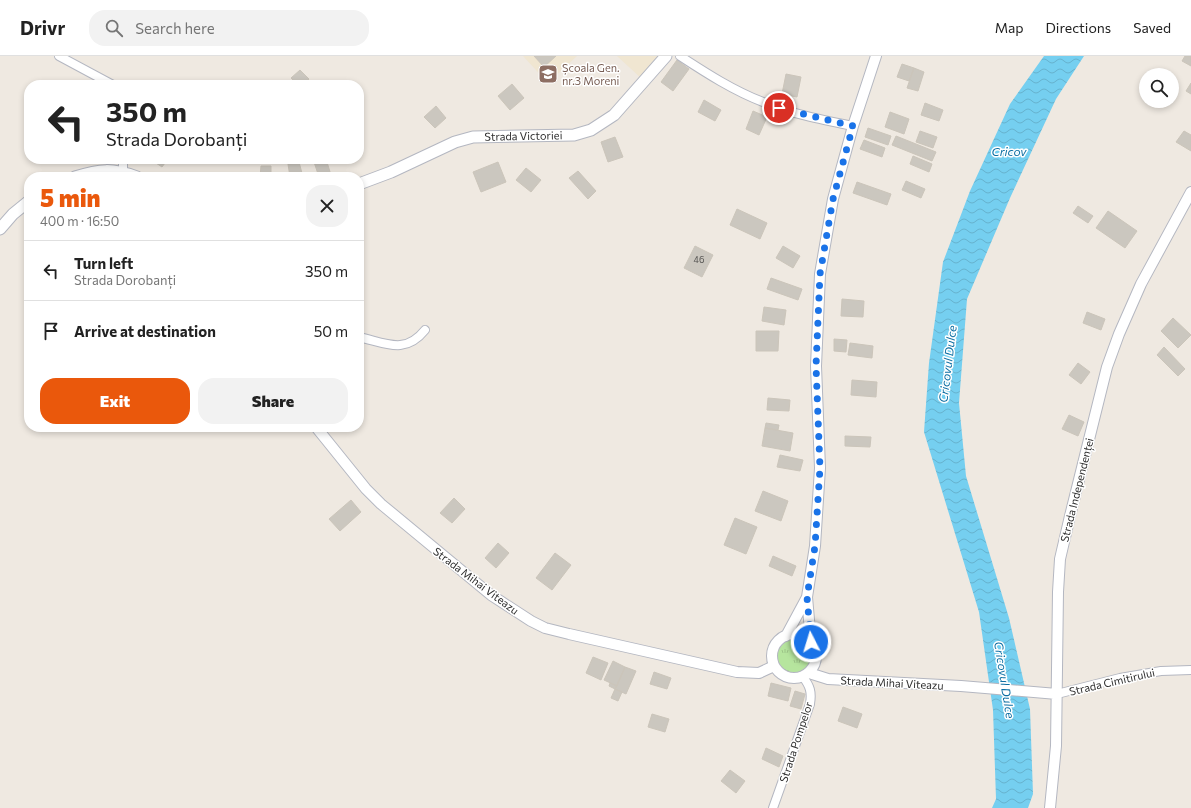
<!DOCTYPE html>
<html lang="en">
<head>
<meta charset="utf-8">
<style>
	:root { --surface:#fff; --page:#f2f2f2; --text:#222; --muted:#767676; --line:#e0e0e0; --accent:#ea580c }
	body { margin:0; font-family:Commissioner,sans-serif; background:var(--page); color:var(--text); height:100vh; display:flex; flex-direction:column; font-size:15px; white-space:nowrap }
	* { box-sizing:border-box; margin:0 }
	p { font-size:13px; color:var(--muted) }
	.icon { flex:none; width:22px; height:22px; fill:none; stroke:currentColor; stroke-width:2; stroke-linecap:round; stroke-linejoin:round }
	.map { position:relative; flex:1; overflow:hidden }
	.details { position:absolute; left:24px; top:116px; width:340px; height:260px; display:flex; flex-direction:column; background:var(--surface); border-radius:16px; box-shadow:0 2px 6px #0003 }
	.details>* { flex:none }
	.hud { position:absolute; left:24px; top:24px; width:340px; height:84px; border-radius:16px; box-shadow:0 2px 6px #0003; background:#fff; color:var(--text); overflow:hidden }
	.fabs { position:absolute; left:1139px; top:12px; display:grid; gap:8px }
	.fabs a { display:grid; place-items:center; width:40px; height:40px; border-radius:50%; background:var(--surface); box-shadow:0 2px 6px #0003; font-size:20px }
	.pin { position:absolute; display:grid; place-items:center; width:34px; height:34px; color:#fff; margin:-17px; border:2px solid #fff; border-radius:50%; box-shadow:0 1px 4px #0007 }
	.me { position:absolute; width:44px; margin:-22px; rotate:355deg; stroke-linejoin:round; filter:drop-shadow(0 0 3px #0008) }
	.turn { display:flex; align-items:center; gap:14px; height:84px; padding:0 16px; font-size:18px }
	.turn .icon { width:52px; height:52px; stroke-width:2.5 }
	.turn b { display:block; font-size:28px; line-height:34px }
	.round { display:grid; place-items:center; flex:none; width:42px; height:42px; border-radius:16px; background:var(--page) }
	.head { display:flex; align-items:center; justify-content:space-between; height:68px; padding:0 16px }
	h1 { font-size:24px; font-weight:800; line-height:30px; color:var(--accent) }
	.cta { display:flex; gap:8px; margin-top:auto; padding:8px 16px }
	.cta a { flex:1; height:46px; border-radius:16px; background:var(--accent); color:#fff; font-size:16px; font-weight:800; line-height:46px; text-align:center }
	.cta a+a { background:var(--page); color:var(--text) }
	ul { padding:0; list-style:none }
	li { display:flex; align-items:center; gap:12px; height:60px; padding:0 16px; border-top:1px solid var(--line) }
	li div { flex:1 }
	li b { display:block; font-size:15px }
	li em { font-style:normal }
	header { display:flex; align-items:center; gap:24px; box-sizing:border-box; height:56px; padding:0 20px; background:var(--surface); border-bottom:1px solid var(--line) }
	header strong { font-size:19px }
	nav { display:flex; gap:22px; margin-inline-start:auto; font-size:14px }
	.search { width:280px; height:36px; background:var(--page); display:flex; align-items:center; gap:10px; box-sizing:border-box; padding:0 14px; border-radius:16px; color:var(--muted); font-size:15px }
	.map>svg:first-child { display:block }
	.education { fill:#f0e6d1 }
	.grass { fill:url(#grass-tufts) }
	.water { fill:url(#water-waves) }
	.building { fill:#cbc7bf; stroke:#cbc5ba }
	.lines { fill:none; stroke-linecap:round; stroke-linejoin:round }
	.minor-casing { stroke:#b4b7c1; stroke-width:10 }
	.tertiary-casing { stroke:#b4b7c1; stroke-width:12 }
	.secondary-casing { stroke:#b4b7c1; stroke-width:13 }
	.minor { stroke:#fff; stroke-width:8 }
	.tertiary { stroke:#fff; stroke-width:10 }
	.secondary { stroke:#fff; stroke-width:11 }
	.route { stroke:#1a73e8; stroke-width:7; stroke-dasharray:0 12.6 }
	.labels { text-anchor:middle; stroke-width:3; stroke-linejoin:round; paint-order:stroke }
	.number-label { font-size:9px; fill:#555452 }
	.education-label { font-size:11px; fill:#785e54; stroke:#fff; text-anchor:start }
	.street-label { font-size:11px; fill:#2e2e2e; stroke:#fff }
	.water-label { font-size:12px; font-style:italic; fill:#0d6fa3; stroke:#fff }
</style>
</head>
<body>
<header>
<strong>Drivr</strong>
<div class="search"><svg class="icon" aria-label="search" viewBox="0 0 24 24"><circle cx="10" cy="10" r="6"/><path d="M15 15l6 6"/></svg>Search here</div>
<nav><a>Map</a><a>Directions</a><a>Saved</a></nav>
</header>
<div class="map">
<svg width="1191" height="752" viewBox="0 0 1191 752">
	<defs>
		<pattern id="grass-tufts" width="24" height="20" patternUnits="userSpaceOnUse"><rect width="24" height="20" fill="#b6e59e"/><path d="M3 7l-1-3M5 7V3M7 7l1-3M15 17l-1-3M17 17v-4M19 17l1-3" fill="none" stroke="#9dc588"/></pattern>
		<pattern id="water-waves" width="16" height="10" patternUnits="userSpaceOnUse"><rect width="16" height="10" fill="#75cff0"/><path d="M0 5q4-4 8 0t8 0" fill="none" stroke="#66b2ce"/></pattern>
	</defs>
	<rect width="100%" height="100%" fill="#efe9e1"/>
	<path class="education" d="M523,0h54l-29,27z
		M617,0h42l-17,23z"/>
	<path class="grass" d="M777 601a18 18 0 1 1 36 0a18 18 0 1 1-36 0Z"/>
	<path class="water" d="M1044,0h40l-28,43 -46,99 -43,101 -8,104 7,73 43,142 21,91 3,85 -5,14h-36l4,-9 -3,-89 -14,-98 -55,-180 5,-69 14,-101 27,-71 40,-87z"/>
	<path class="building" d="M534,0h22l-12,11z
		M1185,0h6v10l-9,-5z
		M677,4l12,9 -16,22 -12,-9z
		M902,8l12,4 -5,13 -12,-4z
		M914,12l10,4 -6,19 -11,-3z
		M300,14l9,9 -5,6h-6l-7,-7z
		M786,18l15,3 -4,20 -15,-3z
		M1191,27v11l-5,-3z
		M512,28l12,14 -14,12 -12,-14z
		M704,44l17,10 -6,11 -17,-9z
		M925,47l18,7 -4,11 -18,-6z
		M436,50l10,12 -11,10 -11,-11z
		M753,55l14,6 -8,18 -13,-6z
		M890,56l19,7 -5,15 -19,-7z
		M868,72l23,8 -3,9 -23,-8z
		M920,75l17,6 -4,11 -17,-6z
		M1184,75l7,4v16l-15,-9z
		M896,80l40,16 -4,9 -40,-16z
		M615,81l8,20 -15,5 -7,-20z
		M864,84l21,8 -3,9 -22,-8z
		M913,100l19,8 -3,8 -19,-8z
		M150,103h18l-6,8z
		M313,103h13l5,16 -12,2z
		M299,106l4,15h-13l-2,-13z
		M498,106l8,20 -25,10 -8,-20z
		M261,110h10v11h-11z
		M526,112l15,12 -10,12 -15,-12z
		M578,115l18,20 -8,8 -19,-21z
		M906,125l19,8 -4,9 -19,-8z
		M857,126l34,12 -4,11 -34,-12z
		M1078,150l15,10 -5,7 -15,-10z
		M737,153l30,14 -7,16 -30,-14z
		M1108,155l29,20 -12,17 -29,-20z
		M695,190l18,9 -11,22 -18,-9z
		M783,190l17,10 -7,12 -17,-10z
		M771,222l31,11 -4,11 -31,-11z
		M842,243l22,2 -1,16 -22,-1z
		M764,251l22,3 -2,15 -22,-4z
		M1087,256l18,7 -4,11 -18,-7z
		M1173,262l18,17 -13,13 -17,-17z
		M756,275h23l-1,20h-22z
		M834,283l13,1 -1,12 -12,-1z
		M850,287l23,3 -1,12 -24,-3z
		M1164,291l21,22 -7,7 -21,-21z
		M1078,307l12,9 -9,12 -12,-9z
		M852,324l25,2 -1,15 -25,-2z
		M768,342l22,2 -1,11 -22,-1z
		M1069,359l15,7 -6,14 -16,-7z
		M766,367l13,2 -1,5 -13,-2z
		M765,372l28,5 -3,18 -28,-5z
		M845,380l26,1 -1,10 -25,-1z
		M780,399l23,5 -3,11 -23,-4z
		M763,435l25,10 -7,20 -26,-10z
		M454,442l11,11 -13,14 -12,-10z
		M351,444l10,12 -21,19 -11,-12z
		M735,462l22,9 -11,27 -22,-9z
		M498,487l11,10 -13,15 -11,-10z
		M555,497l16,12 -19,25 -16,-12z
		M773,500l23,10 -4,10 -23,-10z
		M593,601l15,6 -7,17 -15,-7z
		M613,605l12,6 -8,19 -13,-6z
		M625,611l11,4 -10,23 -11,-5z
		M654,616l17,6 -4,11 -17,-5z
		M610,627l7,3 -2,3 -6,-3z
		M771,627l20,5 -3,13 -20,-5z
		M615,633l7,3 -4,9 -7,-3z
		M795,635l10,3 -4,15 -11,-3z
		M843,651l19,7 -5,14 -19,-7z
		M652,658l17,5 -4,13 -17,-5z
		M766,692l17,8 -4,11 -17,-8z
		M730,714l15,11 -9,12 -15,-12z"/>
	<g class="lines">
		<defs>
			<path id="minor" d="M59,0l54,29
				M680,0c26,17 54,35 83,46 29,12 60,18 90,24
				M123,116v-13
				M359,281c27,6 46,18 66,-7
				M1057,638l63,-16 41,-7 30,-1
				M773,752l37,-104c2,-12 0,-18 -7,-27"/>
			<path id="tertiary" d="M316,371l50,62 15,15 110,91 40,26 14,7 24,6 168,38 22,1 15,-7
				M772 600a22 22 0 1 1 44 0a22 22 0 1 1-44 0Z
				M786,580l21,-39
				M811,586l-4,-45 8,-51 5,-78 -4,-102 4,-92 13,-75 20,-73 23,-70
				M809,617l19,6 133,7 96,8
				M1050,752l6,-62 2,-154 2,-33 10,-43 37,-149 12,-33 22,-50 50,-92"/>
			<g id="secondary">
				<path d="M75,121c25,-8 37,-9 62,0"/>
				<path id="s1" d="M359,128l32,-12 64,-30 18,-5 101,-2 17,-5 23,-15 52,-59"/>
				<path d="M0,173l13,-15 16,-13"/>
			</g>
		</defs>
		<use href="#minor" class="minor-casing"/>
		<use href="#tertiary" class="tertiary-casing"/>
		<use href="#secondary" class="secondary-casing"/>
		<use href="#minor" class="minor"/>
		<use href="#tertiary" class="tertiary"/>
		<use href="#secondary" class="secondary"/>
	</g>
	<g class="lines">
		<path class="route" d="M779,52l74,18 -20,73 -13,75 -4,92 4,102 -5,78 -8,51 4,45"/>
	</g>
	<defs>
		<symbol id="school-square" viewBox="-11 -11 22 22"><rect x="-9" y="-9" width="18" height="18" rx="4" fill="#8d6e63" stroke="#fff"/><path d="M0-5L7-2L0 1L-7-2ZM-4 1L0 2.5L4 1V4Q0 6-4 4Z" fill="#fff"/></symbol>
	</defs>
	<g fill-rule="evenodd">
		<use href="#school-square" x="537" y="7" width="22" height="22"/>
	</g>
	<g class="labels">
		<g class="number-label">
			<text x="699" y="207">46</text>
		</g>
		<g class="education-label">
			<text x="562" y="16">Școala Gen.<tspan x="562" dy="13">nr.3 Moreni</tspan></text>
		</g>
		<g class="street-label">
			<text dy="4" stroke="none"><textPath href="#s1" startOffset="174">Strada Victoriei</textPath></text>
			<text transform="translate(1077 434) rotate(-76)" y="4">Strada Independenței</text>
			<text transform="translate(476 525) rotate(37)" y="4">Strada Mihai Viteazu</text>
			<text transform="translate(1112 626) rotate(-13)" y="4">Strada Cimitirului</text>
			<text transform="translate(892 627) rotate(3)" y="4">Strada Mihai Viteazu</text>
			<text transform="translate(796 686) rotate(-72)" y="4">Strada Pompelor</text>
		</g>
		<g class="water-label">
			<text x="1009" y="100">Cricov</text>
			<text transform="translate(948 308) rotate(-83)" y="4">Cricovul Dulce</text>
			<text transform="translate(1004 624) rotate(81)" y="4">Cricovul Dulce</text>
		</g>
	</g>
</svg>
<div class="fabs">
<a><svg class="icon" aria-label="search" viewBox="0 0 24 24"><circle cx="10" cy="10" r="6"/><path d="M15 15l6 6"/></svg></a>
</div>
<div class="pin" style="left:779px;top:52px;background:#d93025"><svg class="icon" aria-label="arrive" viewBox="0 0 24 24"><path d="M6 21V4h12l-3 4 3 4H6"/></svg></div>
<svg class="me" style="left:811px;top:586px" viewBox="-20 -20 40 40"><circle r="17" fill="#1a73e8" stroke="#fff" stroke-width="3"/><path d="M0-11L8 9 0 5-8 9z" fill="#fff"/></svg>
<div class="hud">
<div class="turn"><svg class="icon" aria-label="left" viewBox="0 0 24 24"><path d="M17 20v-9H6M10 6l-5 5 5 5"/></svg><div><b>350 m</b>Strada Dorobanți</div></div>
</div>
<section class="details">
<div class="head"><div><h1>5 min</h1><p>400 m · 16:50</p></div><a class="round"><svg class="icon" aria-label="close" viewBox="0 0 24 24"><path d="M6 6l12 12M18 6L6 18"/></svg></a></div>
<ul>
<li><svg class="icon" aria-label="left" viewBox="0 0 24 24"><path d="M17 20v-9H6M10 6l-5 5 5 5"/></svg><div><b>Turn left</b><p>Strada Dorobanți</p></div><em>350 m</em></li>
<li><svg class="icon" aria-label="arrive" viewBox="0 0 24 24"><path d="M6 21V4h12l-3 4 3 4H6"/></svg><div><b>Arrive at destination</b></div><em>50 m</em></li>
</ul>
<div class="cta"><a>Exit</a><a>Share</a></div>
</section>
</div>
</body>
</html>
